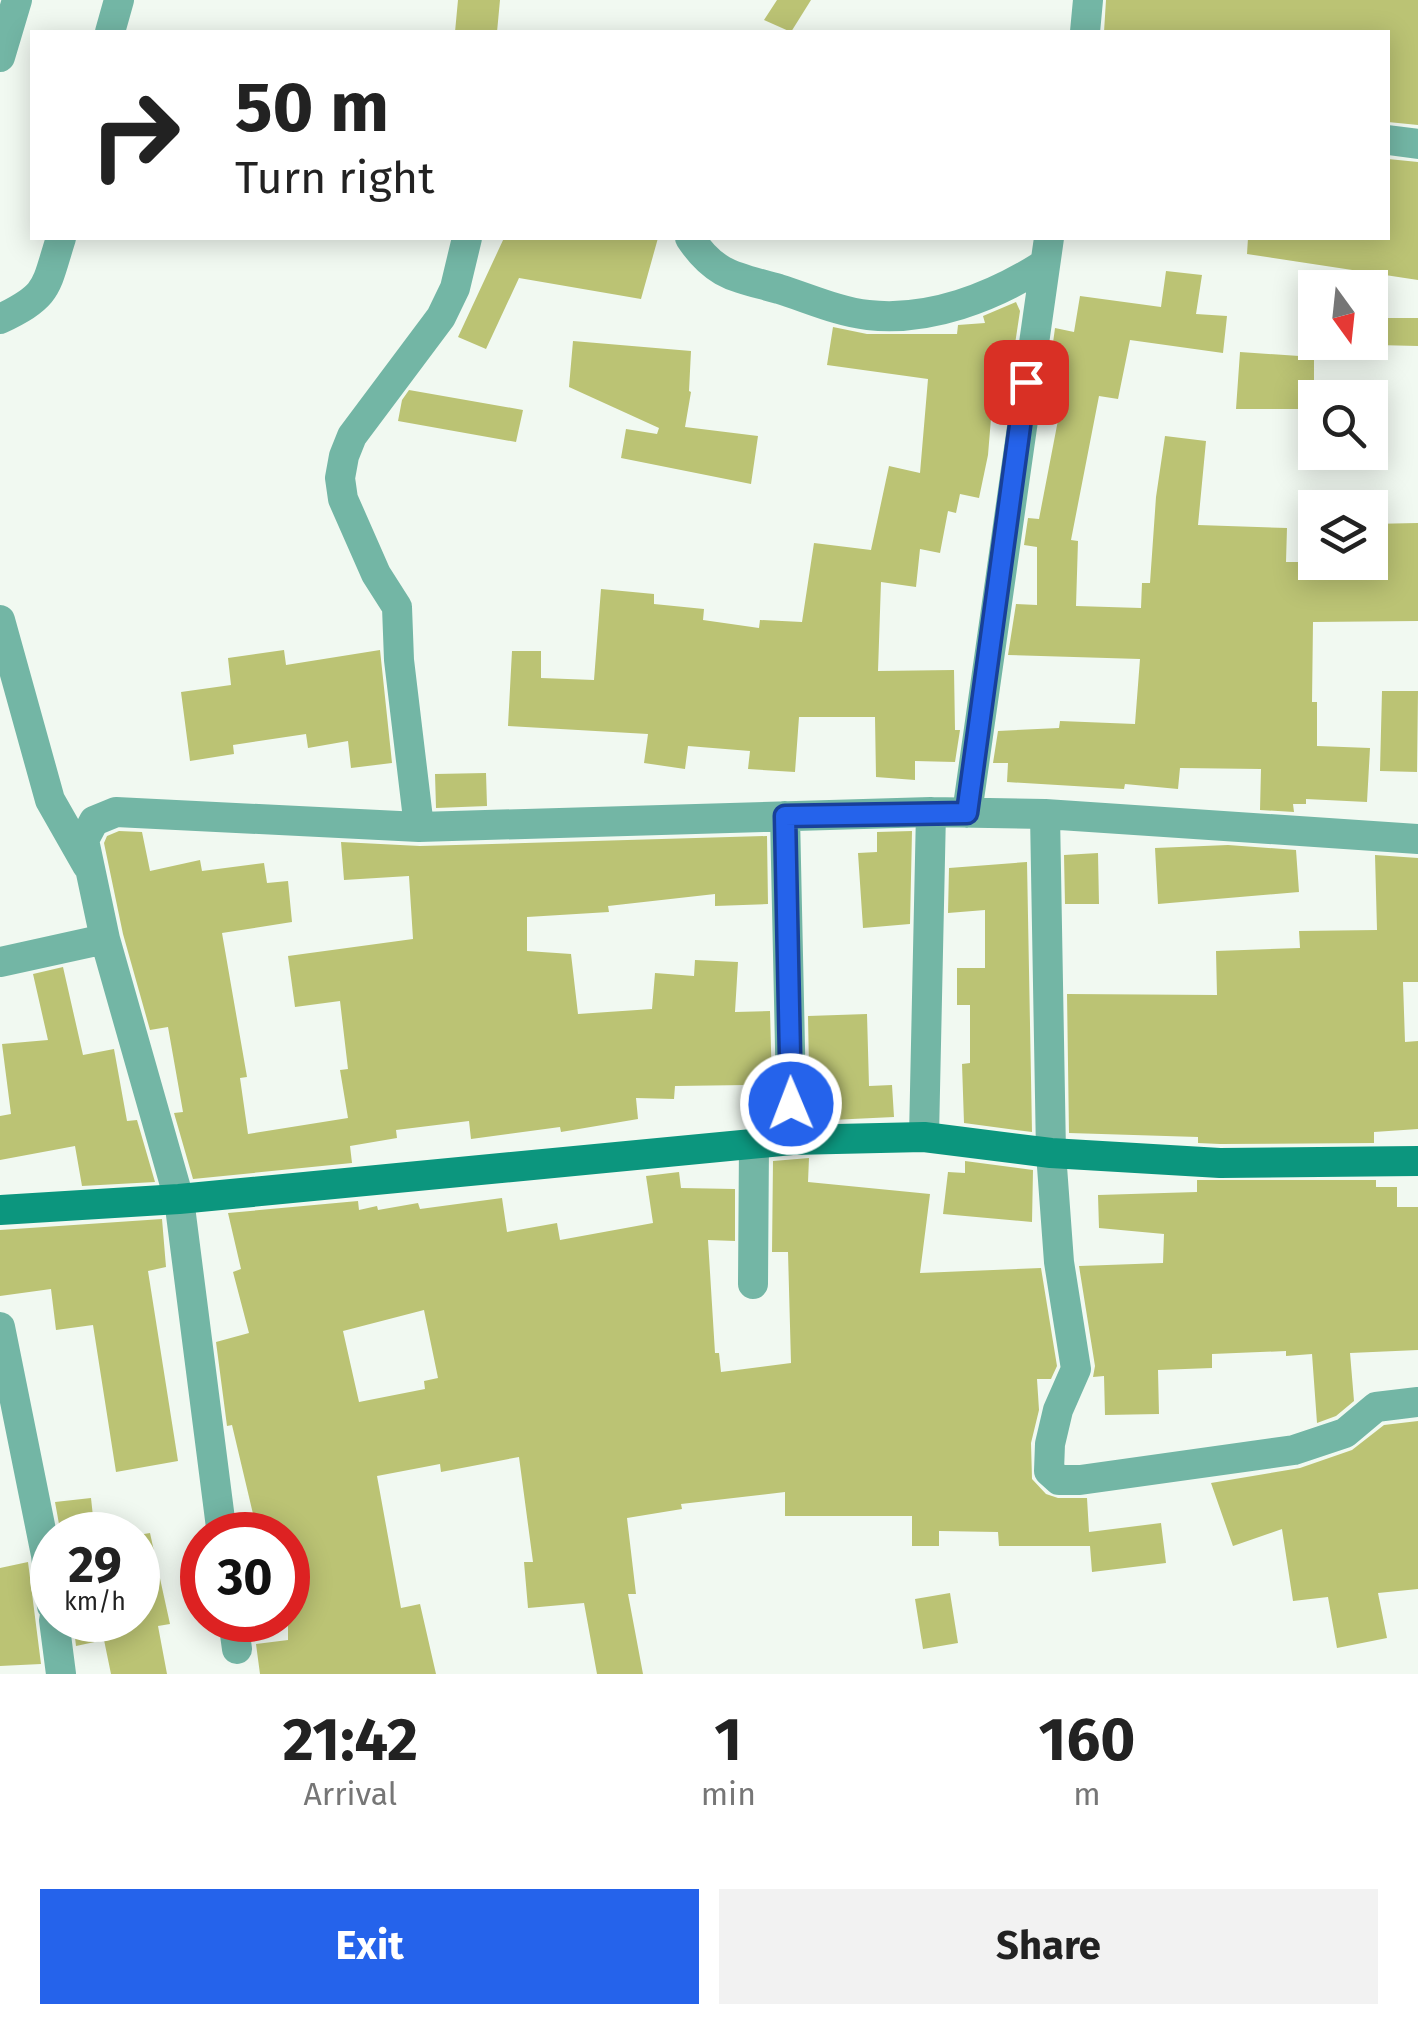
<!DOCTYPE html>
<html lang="en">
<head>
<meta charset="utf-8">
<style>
	:root { --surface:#fff; --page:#f2f2f2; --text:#222; --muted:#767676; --accent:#2563eb }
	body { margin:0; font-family:"Fira Sans",sans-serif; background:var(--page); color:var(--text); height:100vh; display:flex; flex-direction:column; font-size:38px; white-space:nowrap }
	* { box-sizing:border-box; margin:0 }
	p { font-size:32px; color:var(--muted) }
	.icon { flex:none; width:55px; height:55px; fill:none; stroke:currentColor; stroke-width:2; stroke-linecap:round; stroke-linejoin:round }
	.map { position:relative; height:1674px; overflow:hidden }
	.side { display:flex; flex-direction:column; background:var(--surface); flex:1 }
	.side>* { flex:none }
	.hud { position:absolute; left:30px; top:30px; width:1360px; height:210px; border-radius:0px; box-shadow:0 5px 25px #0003; background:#fff; color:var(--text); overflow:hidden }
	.needle { width:65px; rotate:165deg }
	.fabs { position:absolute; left:1298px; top:270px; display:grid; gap:20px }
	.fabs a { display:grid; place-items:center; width:90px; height:90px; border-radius:0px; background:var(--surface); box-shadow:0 5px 25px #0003; font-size:50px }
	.speed { position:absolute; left:30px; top:1512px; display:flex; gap:20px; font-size:50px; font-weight:700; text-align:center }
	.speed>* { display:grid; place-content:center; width:130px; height:130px; border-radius:50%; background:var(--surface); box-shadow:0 5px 25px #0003; line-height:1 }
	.speed small { font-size:25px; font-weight:400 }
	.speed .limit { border:15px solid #d22; background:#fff; color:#111 }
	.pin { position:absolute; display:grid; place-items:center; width:85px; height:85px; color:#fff; margin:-42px; border-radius:20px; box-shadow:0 5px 15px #0006 }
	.me { position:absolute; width:110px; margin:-55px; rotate:359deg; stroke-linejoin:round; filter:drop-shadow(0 0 8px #0008) }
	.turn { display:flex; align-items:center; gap:35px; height:210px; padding:0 40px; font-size:45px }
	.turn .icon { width:130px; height:130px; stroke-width:2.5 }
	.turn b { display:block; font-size:70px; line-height:85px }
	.eta { display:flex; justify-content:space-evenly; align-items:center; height:170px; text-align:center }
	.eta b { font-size:60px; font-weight:700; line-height:70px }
	.cta { display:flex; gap:20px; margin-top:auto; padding:20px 40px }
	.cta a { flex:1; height:115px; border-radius:0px; background:var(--accent); color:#fff; font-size:40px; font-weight:700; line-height:115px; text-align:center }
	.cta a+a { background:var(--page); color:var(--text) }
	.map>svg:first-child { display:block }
	.building { fill:#bbc374; fill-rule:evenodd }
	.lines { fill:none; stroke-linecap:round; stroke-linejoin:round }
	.street { stroke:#73b6a5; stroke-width:30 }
	.secondary { stroke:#0c967e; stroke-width:30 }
	.route-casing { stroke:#184099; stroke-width:25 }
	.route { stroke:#2563eb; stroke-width:18 }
</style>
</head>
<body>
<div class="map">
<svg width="1418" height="1674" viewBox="0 0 1418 1674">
	<rect width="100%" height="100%" fill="#f1f9f1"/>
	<path class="building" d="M458,0h42l-3,32h-42z
		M777,0h34l-20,32 -27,-12z
		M1106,0h312v125l-30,-3v-90h-284z
		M1388,159l30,3v118l-171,-26 1,-16h140z
		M504,238h154l-17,61 -122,-21 -33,71 -28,-12z
		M1166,271l36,4 -6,39 31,2 -4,37 -93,-13 -12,59 -19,-3 -28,144 7,1 -2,65 65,2 1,-25h8l6,-86 9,-61 41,5 -8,84 89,3 -1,34h84v-38l48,-1v98l-105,1 -1,80h5v44l53,2 -3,54 -61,-3v5h-13l1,8 -34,-2 1,-41 -81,-1 -2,21 -53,-5 -1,5 -117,-7 1,-19h-15l5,-32 61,-3 1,-7 75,3 5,-65 -132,-4 8,-51 21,1v-58l-13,-2 4,-27 11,1 25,-130 -17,-2 8,-59 19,4 6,-36 81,11z
		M1016,302l4,9 -11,73 -15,-2 -6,73 -9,43 -19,-4 -4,19 -8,-2 -8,42 -20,-4 -4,38 -35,-5 -3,89 76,-1 1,60h5l-5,32 -40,-1v19l-39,-3 -1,-60h-76l-4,55 -47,-3 2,-18 -62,-5 -3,23 -41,-6 4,-29 -140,-8 4,-75h29v27l53,2 7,-91 53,5v10l50,5 -1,11 56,8 1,-8 42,2 12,-79 57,7 18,-84 31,7 8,-94 -101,-14 6,-38 34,7h90l1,-9 27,-2 -2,-7z
		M1376,318h42v28l-42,-1z
		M573,341l118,10 -2,40 2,1 -6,35 73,9 -7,48 -130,-26 5,-29 31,5 2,-6 -90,-41z
		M1240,352l74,5v52h-78z
		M409,390l114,20 -7,32 -118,-21 4,-21z
		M284,650l2,15 94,-15 12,113 -41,5 -3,-27 -40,7 -2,-14 -73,11 1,9 -44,7 -9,-69 50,-7 -3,-27z
		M1382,691h36l-1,81 -37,-1z
		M486,773l1,33 -51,2 -1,-34z
		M119,831l23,1 8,39 50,-11 2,11 62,-8 3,20 21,-2 4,41 -70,11 25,144 -7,1 8,56 100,-16 -8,-48 8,-1 -8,-68 -45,6 -7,-51 125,-17 -4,-63 -65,4 -3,-38 79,4 347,-10 1,68 -53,2v-12l-107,12 1,6 -82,5v34l44,3 7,60 74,-5 3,-36 39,3 1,-16 43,2 -3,50 35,-1 3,112 -3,-4h-24l1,-34 -72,1 -1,13 -38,-1 2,21 -77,13 -1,-5 -89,12 -2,-18 -73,9 1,8 -47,8 2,17 -159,16 -19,-66 9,-1 -15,-85 -18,3 -27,-96 -19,-91 3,-7z
		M912,831l-2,93 -47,4 -5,-75 19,-1v-20z
		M1228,845l68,5 3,42 -141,12 -3,-56z
		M1098,853l1,51h-34l-1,-49z
		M1375,855l43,3v124h-15l2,60 13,-1v88l-44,3v11l-154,1 -22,-1v-6l-129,-4 -2,-139 150,1 -1,-44 84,-3 -1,-17 78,-1z
		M1027,862l5,270 -68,-9 -2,-59 8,-1v-58h-13v-37h28v-58l-37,3 1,-45z
		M63,967l20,88 31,-6 13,72 10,-1 18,62 -73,4 -7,-40 -75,14v-44l11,-2 -9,-70 46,-4 -15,-66z
		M867,1014l2,72 23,-1 2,32 -84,4 -2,-105z
		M809,1158l-1,24 122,12 -10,79 121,-5 16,98 -6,13h-14l2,31 -8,33 1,36 14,15 12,4h29l2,34 72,-9 5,40 -74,9 -2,-26h-91l-1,-14 -59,-1v15h-27v-30h-127v-24l-104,12 1,5 -55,9 9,76h-8l15,80h-46l-13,-71 -56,5 -4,-46h9l-14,-105 -78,15 -1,-8 -63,12 24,132 19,-4 16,70h-176l-4,-30 32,-4v-105h-30l-26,-110 -5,1 -11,-84 33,-9 -16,-61 8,-3 -13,-56 130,-12 1,9 18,-4 1,4 40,-7 2,6 82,-11 5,34 50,-9 3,17 93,-17 -7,-47 33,-4 2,16 54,1v52l-27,-1 7,113h4l2,19 70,-9 -3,-111h-16l1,-91zM424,1310l14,68 -14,3 1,8 -66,13 -16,-71z
		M965,1161l68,9 -1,52 -89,-8 5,-42 17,1z
		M1197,1180h179v7h21v20h21v143l-68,3 4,48 -18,15 -19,7 -5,-69 -26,2v-5l-74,3v14l-54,2 1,44 -54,1 -1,-39 -11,1 2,-11 -16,-100 84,-3 1,-29 -65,-6 -1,-33 99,-3z
		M162,1219l4,48 -18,4 30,190 -62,11 -23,-147 -37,5 -5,-41 -51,7v-66z
		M1418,1421v168l-40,4 9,45 -50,10 -9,-51 -35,4 -11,-72 -49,17 -22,-63 89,-15 52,-18 32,-25z
		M91,1498l4,37h-34l-6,-33z
		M150,1533l20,91 -12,2 9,48h-56l-7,-34 -28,6 -3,-26h65v-85z
		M28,1562l13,102 -41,2v-98z
		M950,1593l8,50 -35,6 -8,-50z"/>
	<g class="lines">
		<path class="street" d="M110,32l9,-32
			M1085,32l3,-32
			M0,57l17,-57
			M1388,140l30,4
			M690,238c26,39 47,39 89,51 29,9 60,23 89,26 61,7 125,-18 175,-50
			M0,319c50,-24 45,-31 61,-81
			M0,620l50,180 37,65
			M967,813l82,-575
			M1045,814l6,339 8,109 17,107 -18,41 -8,34 -1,27 10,9h21l214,-30 51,-17 31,-26 42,-5
			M785,816l7,324
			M419,827l-20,-167 -2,-53 -21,-33 -33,-75 -3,-21 4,-22 8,-20 89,-119 14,-29 12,-50
			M0,962l105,-23
			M924,1137l7,-325
			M753,1284l1,-141
			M0,1327l46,228 6,51
			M222,1535l-43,-336 -74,-260 -21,-99 10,-19 22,-9 303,15 512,-15 114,2 373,25
			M54,1620l7,54
			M233,1620l4,29"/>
		<path class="secondary" d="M0,1210l179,-11 613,-59 132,-3 127,16 169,10 198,-2"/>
	</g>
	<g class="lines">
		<defs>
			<path id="route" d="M791,1104l-6,-288 182,-3 59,-431"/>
		</defs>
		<use href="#route" class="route-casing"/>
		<use href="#route" class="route"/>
	</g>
</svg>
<div class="fabs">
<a><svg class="needle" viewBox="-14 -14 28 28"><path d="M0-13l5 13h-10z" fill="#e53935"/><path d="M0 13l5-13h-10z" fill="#767676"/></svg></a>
<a><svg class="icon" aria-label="search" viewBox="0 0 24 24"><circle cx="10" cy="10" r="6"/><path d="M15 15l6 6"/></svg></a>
<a><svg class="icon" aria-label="layers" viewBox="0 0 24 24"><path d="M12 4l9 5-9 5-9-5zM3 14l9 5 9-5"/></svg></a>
</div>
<div class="speed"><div>29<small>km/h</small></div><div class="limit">30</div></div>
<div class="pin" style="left:1026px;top:382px;background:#d93025"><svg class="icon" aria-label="arrive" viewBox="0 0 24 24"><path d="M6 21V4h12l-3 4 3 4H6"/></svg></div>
<svg class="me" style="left:791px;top:1104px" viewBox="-20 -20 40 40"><circle r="17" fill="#2563eb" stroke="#fff" stroke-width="3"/><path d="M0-11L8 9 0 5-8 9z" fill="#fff"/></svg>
<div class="hud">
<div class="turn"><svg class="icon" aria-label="right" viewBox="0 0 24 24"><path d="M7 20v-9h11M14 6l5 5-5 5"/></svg><div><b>50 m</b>Turn right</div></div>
</div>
</div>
<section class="side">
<div class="eta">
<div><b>21:42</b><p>Arrival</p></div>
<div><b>1</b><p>min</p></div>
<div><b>160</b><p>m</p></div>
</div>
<div class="cta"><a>Exit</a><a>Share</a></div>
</section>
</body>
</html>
